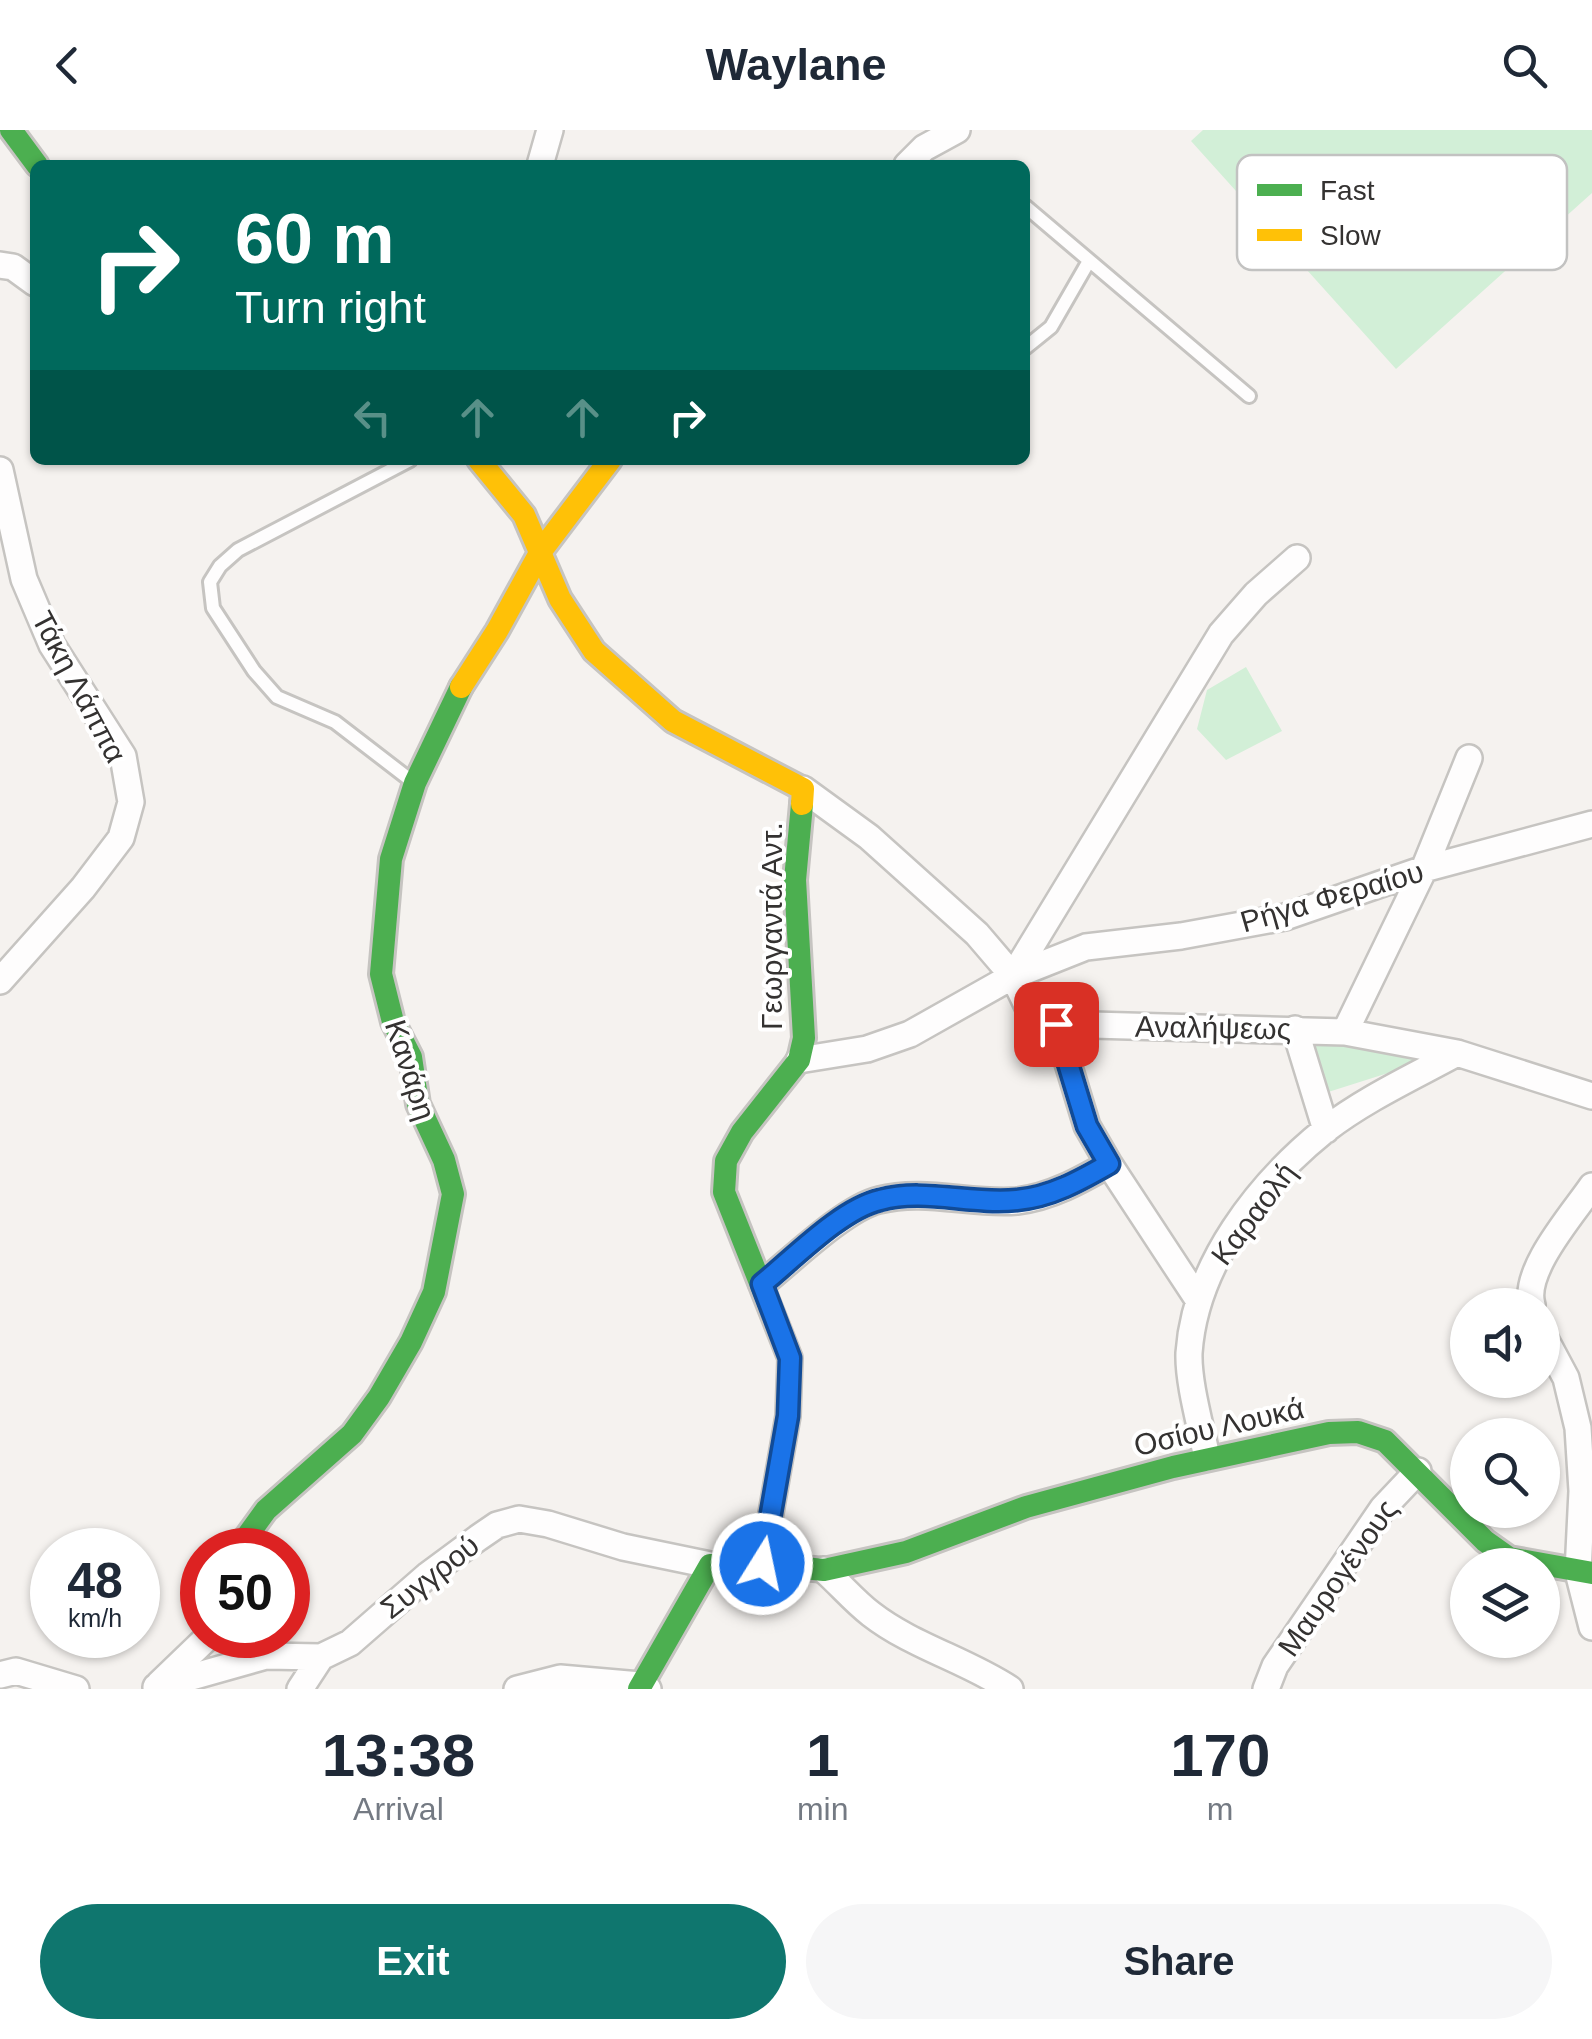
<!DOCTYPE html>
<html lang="en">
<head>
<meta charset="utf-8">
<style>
	:root { --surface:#fff; --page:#f6f6f7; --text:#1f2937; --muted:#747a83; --accent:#0f766e }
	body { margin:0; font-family:Arial,sans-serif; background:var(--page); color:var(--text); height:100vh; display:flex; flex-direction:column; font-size:38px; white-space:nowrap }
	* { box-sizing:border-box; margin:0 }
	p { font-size:32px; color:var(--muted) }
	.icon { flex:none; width:55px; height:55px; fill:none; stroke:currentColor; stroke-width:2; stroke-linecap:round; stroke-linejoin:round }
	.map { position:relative; height:1559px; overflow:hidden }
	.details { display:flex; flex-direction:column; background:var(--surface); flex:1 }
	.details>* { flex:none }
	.top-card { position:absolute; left:30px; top:30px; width:1000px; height:305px; border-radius:15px; box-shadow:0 2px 8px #0004; background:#00695c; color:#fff; overflow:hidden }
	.tools { position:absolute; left:1450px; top:1158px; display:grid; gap:20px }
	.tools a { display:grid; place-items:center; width:110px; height:110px; border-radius:50%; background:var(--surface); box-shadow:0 2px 8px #0004; font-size:50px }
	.speed { position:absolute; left:30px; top:1398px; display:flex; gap:20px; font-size:50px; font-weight:700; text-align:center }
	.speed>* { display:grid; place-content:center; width:130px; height:130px; border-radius:50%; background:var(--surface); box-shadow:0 2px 8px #0004; line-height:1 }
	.speed small { font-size:25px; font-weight:400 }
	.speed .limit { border:15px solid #d22; background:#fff; color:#111 }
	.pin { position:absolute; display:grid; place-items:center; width:85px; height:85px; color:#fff; margin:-42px; border-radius:20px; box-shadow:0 5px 15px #0006 }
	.me { position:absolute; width:110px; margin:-55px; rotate:10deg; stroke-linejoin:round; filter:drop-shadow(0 0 8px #0008) }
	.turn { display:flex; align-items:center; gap:35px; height:210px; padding:0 40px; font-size:45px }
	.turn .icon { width:130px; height:130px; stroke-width:2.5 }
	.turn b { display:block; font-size:70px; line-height:85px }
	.lanes { display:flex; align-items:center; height:95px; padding:0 40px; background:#0003; justify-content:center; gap:50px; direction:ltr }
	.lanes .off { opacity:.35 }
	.eta { display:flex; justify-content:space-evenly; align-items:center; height:170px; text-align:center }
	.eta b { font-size:60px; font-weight:600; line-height:70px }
	.action { display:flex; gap:20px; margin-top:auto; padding:20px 40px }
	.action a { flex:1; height:115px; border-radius:60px; background:var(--accent); color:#fff; font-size:40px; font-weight:600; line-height:115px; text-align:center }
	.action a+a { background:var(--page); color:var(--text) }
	header { display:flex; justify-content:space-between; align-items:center; height:130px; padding:0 40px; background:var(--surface); font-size:45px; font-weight:600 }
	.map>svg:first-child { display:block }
	.green { fill:#d2efd7 }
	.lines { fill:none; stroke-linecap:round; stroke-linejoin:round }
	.lane-casing { stroke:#c6c4c1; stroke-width:18 }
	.street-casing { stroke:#c6c4c1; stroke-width:30 }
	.fast-casing { stroke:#c6c4c1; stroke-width:28 }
	.slow-casing { stroke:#c6c4c1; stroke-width:28 }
	.lane { stroke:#fefdfd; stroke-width:12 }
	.street { stroke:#fefdfd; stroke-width:25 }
	.fast { stroke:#4caf50; stroke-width:22 }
	.slow { stroke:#ffc107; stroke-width:22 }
	.route-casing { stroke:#114b97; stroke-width:25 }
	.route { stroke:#1a73e8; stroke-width:18 }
	.labels { text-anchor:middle; stroke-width:8; stroke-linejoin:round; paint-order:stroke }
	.street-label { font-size:30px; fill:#343231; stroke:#fff }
	.key { fill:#fff; stroke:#c2c2c1; stroke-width:2.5 }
	.key-label { font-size:28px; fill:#343231 }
</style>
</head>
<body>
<header><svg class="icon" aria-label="back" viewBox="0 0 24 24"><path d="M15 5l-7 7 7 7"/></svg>Waylane<svg class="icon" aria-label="search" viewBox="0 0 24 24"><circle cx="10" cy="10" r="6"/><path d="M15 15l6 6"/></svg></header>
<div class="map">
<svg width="1592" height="1559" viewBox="0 0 1592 1559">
	<rect width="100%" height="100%" fill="#f5f2ef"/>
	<path class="green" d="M1203,0h389v63l-196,176 -205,-228z
		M1246,537l36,64 -56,29 -29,-31 10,-39z
		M1314,910l115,20 -107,34z"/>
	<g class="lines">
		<defs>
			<path id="lane" d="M1025,76l224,190
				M1025,218l26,-21 38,-66
				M410,330l-172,90 -18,16 -10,16 3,26 41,63 23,26 58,25 78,60"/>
			<path id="street" d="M540,35l10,-35
				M907,35l17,-17 33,-18
				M0,135l13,2 22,16
				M0,340l24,109 28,66 71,111 8,46 -10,36 -38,50 -83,93
				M803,659l66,48 108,97 36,42 16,33 27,15 289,8 112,21 135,43
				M1013,846l208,-342 35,-40 41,-36
				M1295,899l31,101
				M1345,902l79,-163 45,-111
				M799,930l68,-11 43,-15 103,-58 73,-29 95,-11 104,-19 139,-48 168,-45
				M1109,1034l88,134
				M762,1154c29,-23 83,-76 117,-84 46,-12 92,5 138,1 34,-4 64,-21 92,-37l-22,-38 -31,-102
				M1532,1175c-10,-34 41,-91 60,-119
				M1542,1203l24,45 12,50 4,63 -4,81 14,55
				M1207,1328c-6,-31 -19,-75 -18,-105 6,-88 69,-169 136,-223 40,-31 88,-53 132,-77
				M824,1440c16,14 30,31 47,44 41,32 95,46 139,75
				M0,1545l16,-4 60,18
				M159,1554l51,-49
				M156,1557l110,-31 55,1 29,-14 78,-68 50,-37 19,-13 22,-6 29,5 75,23 87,18
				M300,1559l21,-32
				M517,1559l43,-11 80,7 8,4
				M1266,1559l9,-23 108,-158 35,-37"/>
			<path id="fast" d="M11,0l26,35
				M237,1420l29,-40 86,-76 27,-37 32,-55 23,-50 19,-98 -9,-34 -26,-56 -7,-47 -18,-35 -12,-48 10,-115 24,-76 46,-96
				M762,1434l26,-148 2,-58 -66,-166 2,-31 16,-29 57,-72 5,-22 -9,-158 7,-76
				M639,1559l71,-124 52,-1 62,6 82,-18 120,-45 147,-40 156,-34 29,-1 27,9 100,100 24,17 83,15"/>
			<path id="slow" d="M479,330l45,55 36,84 34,52 79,70 130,68 -1,15
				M461,557l36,-56 44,-80 69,-91"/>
		</defs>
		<use href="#lane" class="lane-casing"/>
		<use href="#street" class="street-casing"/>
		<use href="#fast" class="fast-casing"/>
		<use href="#slow" class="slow-casing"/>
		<use href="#lane" class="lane"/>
		<use href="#street" class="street"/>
		<use href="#fast" class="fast"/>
		<use href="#slow" class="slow"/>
	</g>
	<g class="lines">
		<defs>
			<path id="route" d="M762,1434l26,-148 2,-58 -28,-74c31,-25 79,-75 118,-84 45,-12 91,5 137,0 34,-3 64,-20 92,-36l-22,-38 -31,-102"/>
		</defs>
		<use href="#route" class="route-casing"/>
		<use href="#route" class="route"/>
	</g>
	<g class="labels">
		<g class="street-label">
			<text transform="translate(79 557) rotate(62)" y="10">Τάκη Λάππα</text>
			<text transform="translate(1332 767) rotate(-16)" y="10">Ρήγα Φεραίου</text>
			<text transform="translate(772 796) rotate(-90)" y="10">Γεωργαντά Αντ.</text>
			<text transform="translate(1213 898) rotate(1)" y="10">Αναλήψεως</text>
			<text transform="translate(410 940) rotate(72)" y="10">Κανάρη</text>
			<text transform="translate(1254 1084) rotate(-53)" y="10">Καραολή</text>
			<text transform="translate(1219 1297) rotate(-13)" y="10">Οσίου Λουκά</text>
			<text transform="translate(430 1447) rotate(-38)" y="10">Συγγρού</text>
			<text transform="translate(1338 1448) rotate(-55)" y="10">Μαυρογένους</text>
		</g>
	</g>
	<rect x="1237" y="25" width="330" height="115" rx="15" class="key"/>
	<rect x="1257" y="54" width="45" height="12" fill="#4caf50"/>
	<rect x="1257" y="99" width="45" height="12" fill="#ffc107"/>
	<g class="key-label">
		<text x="1320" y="70">Fast</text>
		<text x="1320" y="115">Slow</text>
	</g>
</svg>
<div class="tools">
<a><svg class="icon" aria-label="sound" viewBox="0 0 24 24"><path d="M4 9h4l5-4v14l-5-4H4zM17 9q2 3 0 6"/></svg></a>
<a><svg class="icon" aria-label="search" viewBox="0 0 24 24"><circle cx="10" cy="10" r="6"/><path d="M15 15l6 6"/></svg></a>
<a><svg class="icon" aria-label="layers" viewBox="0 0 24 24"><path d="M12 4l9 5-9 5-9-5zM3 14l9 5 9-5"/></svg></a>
</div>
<div class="speed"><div>48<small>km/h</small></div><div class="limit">50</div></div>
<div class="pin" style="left:1056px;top:894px;background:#d93025"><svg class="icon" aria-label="arrive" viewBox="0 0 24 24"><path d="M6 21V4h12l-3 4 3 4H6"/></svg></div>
<svg class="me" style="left:762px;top:1434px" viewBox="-20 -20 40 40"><circle r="17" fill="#1a73e8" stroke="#fff" stroke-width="3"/><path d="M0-11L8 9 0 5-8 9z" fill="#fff"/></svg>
<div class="top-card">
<div class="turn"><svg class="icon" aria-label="right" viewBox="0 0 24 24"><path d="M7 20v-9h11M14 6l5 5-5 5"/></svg><div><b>60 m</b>Turn right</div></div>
<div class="lanes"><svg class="icon off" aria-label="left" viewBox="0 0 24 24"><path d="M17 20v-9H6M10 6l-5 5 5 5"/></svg><svg class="icon off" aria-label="ahead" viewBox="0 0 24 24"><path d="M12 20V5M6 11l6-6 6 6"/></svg><svg class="icon off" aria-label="ahead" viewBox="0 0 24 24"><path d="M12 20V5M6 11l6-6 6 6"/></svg><svg class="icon" aria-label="right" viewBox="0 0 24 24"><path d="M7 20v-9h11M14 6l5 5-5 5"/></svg></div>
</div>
</div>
<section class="details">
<div class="eta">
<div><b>13:38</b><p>Arrival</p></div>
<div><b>1</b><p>min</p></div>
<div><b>170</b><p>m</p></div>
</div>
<div class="action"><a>Exit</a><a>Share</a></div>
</section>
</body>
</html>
